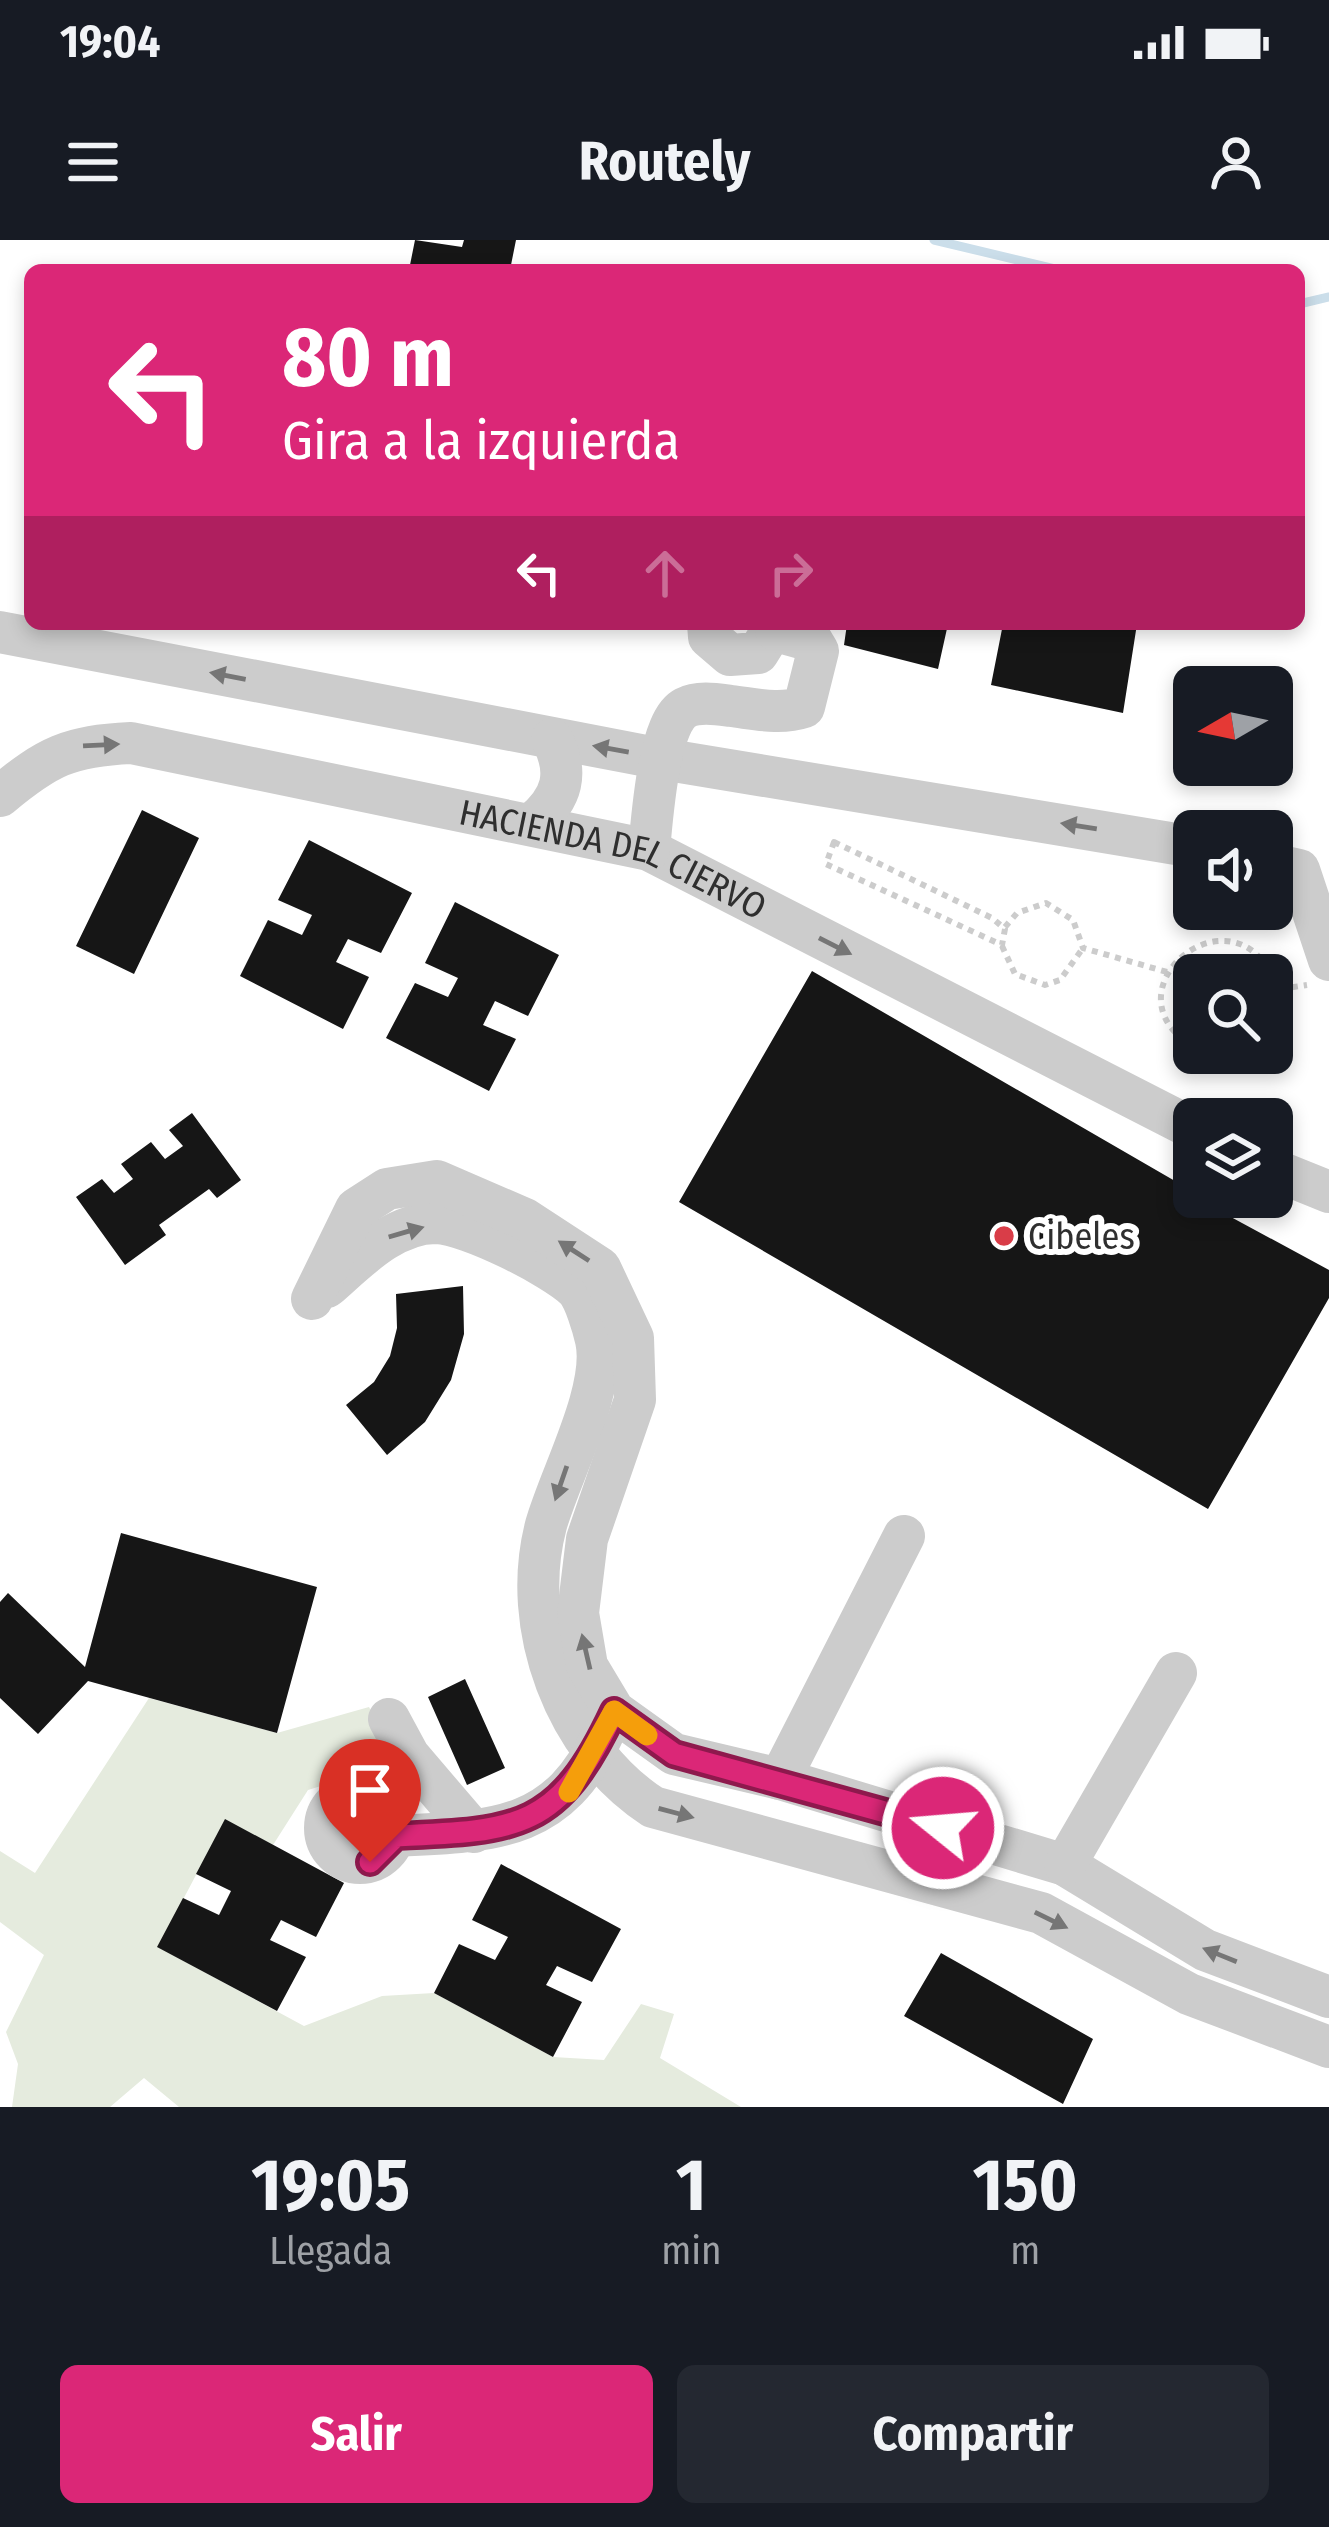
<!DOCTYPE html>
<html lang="es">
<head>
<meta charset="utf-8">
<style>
	:root { --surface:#171b24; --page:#242831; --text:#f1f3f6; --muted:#9ea1a6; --accent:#db2777 }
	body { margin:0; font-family:"Fira Sans Condensed",sans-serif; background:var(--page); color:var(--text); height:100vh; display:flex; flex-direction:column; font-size:45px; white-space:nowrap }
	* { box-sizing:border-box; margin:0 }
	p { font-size:39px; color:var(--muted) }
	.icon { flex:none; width:66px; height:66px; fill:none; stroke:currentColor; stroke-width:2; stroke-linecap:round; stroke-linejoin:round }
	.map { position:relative; height:1867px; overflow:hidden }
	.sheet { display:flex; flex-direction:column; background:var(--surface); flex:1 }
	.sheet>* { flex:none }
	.guide { position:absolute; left:24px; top:24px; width:1281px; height:366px; border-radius:18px; box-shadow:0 6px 18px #0003; background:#db2777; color:#fff; overflow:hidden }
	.needle { width:78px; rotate:261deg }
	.tools { position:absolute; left:1173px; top:426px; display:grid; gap:24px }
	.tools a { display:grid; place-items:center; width:120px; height:120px; border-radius:18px; background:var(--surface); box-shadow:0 6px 18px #0003; font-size:60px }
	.pin { position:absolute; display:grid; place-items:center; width:102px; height:102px; color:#fff; margin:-123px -51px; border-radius:50% 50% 50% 0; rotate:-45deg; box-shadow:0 0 12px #0007 }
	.pin .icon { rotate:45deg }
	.me { position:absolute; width:132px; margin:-66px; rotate:287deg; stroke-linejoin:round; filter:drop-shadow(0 0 9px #0008) }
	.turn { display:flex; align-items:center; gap:42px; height:252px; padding:0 60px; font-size:54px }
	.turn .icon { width:156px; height:156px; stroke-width:2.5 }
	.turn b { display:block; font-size:84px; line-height:102px }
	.lanes { display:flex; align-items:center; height:114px; padding:0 60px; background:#0003; justify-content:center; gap:60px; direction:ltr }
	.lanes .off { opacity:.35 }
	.eta { display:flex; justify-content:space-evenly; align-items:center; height:204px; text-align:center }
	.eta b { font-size:72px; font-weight:700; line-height:84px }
	.cta { display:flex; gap:24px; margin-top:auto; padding:24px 60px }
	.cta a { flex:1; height:138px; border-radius:18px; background:var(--accent); color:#fff; font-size:48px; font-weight:700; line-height:138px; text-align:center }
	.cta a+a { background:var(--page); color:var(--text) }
	.status { display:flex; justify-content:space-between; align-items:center; height:84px; padding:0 60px; background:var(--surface); direction:ltr }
	.status svg { height:33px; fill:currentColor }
	header { display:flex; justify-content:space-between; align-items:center; height:156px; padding:0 60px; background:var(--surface); font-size:54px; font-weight:700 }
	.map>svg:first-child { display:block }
	.green { fill:#e5ebde }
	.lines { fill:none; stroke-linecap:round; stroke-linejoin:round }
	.stream { stroke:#cbdeea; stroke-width:9 }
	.building { fill:#161616 }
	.path { stroke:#ccc; stroke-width:6; stroke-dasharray:6 6; stroke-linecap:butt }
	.minor { stroke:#ccc; stroke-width:42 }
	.oneway { fill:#767676 }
	.route-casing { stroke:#8e194d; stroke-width:30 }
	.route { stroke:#db2777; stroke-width:21 }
	.slow { stroke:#f59e0b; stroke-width:21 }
	.poi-dot { fill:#d93d48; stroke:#fff; stroke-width:4.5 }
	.labels { text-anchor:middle; stroke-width:12; stroke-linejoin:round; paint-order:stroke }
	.street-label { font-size:36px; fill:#2f2f2f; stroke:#fff }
	.poi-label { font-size:36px; fill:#2f2f2f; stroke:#fff; text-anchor:start }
</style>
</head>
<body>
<div class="status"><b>19:04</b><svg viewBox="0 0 49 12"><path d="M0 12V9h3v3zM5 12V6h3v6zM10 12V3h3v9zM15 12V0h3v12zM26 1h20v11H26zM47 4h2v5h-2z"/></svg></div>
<header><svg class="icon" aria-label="menu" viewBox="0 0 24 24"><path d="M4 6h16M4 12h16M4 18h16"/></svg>Routely<svg class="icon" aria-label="person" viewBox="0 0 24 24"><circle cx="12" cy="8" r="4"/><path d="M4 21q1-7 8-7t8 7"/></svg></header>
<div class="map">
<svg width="1329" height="1867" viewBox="0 0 1329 1867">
	<rect width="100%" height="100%" fill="#fff"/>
	<path class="green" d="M149,1458l128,35 92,-26 29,55 -90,28 -35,55 -48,-25 -67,127 146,79 78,-30 52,-3 119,64 51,3 37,-56 33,10 -14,44 81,49h-562l-35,-29 -34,29h-98l6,-43 -12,-32 38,-77 -44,-33v-71l35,22z"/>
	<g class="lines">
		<path class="stream" d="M934,0l125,30
			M1299,64l30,-7"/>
	</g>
	<path class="building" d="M415,0l47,7 2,-7h52l-6,30h-101z
		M847,384h101l-10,45 -94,-24z
		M1003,384h134l-14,89 -132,-28z
		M142,570l57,28 -65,136 -58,-28z
		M309,600l103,53 -31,60 -33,-14 -12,23 33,15 -26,52 -103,-53 28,-56 34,15 10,-20 -34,-15z
		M455,662l104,53 -31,61 -33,-15 -12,24 33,14 -27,52 -103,-53 29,-55 33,14 10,-19 -33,-15z
		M812,731l382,221v5l135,73v28l-121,211 -529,-307z
		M192,873l49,67 -24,18 -8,-9 -50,36 7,10 -41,30 -49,-68 26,-18 12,14 19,-14 -12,-15 30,-22 14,17 18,-13 -14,-16z
		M463,1046l1,48 -13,46 -26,42 -38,33 -41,-50 28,-23 16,-26 7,-28 -1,-34z
		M121,1293l196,54 -40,146 -189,-52 -50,53 -38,-36v-96l8,-9 77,74z
		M465,1439l40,89 -38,17 -39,-88z
		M225,1579l119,64 -28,54 -35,-17 -11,20 36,17 -29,54 -120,-64 26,-49 36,17 12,-24 -35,-17z
		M501,1624l120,65 -29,53 -35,-16 -11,19 36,17 -29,55 -119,-64 25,-49 36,16 13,-23 -36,-17z
		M941,1713l152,86 -30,65 -159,-88z"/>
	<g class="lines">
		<path class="path" d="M834,602l158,76 13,11 -3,16 -176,-81z
			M1005,687l12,-14 29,-10 27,17 10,28 84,24
			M1002,706l13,28 30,11 15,-5 23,-32
			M1280,749l27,-4
			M1272,765l8,-16
			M1194,807c-92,-54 32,-161 78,-72"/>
		<g class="minor">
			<path d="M708,384l1,13 21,18 28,-2 18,-29"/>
			<path d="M0,392l662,127 532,88"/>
			<path id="s1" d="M0,556c48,-40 69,-50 131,-53l518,107 545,279"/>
			<path d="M533,583c30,-25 36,-50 19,-84"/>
			<path d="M649,610c3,-29 9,-128 36,-142 13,-7 31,-4 46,-2 25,3 49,9 73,1l14,-56 -6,-10 -36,-10"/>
			<path d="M1272,624l27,6 30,90"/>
			<path d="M1272,929l57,23"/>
			<path d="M327,1047c30,-26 65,-64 109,-64 32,1 117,44 140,66 9,10 17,38 20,51 11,50 -36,135 -50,185 -27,102 19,225 107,282l388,106 148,81 140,53"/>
			<path d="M312,1059l44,-90 31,-20 50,-8 88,38 75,49 33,70 2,62 -48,139 -9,74 9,53 27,45 60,43 106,25 285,86 140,85 124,47"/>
			<path d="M389,1479l20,37 65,76"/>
			<path d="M780,1539l124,-243"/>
			<circle cx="360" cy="1588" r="35"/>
			<path d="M396,1596c97,-5 162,-4 207,-102"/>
			<path d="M1065,1625l111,-192"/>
		</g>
	</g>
	<defs><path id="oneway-solid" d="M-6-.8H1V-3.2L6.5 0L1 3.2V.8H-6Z" transform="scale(3)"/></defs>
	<g class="oneway">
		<use href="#oneway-solid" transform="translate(228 436) rotate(-169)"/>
		<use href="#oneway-solid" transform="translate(101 505) rotate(-3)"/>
		<use href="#oneway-solid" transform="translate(611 509) rotate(-170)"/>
		<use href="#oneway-solid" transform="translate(1079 586) rotate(-171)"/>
		<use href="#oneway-solid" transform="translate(835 706) rotate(27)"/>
		<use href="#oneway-solid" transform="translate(406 992) rotate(-16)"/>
		<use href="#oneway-solid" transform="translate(574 1011) rotate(-147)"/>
		<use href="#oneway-solid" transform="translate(561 1243) rotate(109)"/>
		<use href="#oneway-solid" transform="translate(586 1412) rotate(-103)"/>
		<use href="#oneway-solid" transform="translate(676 1573) rotate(15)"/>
		<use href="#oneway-solid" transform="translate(1051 1680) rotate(26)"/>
		<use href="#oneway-solid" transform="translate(1220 1715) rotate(-158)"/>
	</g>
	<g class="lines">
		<defs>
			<path id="route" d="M370,1622l26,-26c123,-5 163,-7 218,-125l60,43 269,74"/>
		</defs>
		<use href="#route" class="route-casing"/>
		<use href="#route" class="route"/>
		<path class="slow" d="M569,1552l45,-81 33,24"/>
	</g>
	<circle class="poi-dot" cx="1004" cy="996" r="12"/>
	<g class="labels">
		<g class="street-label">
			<text dy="13" stroke="none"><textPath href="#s1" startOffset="642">HACIENDA DEL CIERVO</textPath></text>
		</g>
		<g class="poi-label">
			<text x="1028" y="1009">Cibeles</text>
		</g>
	</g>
</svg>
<div class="tools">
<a><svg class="needle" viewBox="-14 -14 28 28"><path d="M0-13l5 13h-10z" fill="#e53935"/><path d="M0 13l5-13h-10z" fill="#9ea1a6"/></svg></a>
<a><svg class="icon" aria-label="sound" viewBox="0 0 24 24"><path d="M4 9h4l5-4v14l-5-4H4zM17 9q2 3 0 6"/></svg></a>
<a><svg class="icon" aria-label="search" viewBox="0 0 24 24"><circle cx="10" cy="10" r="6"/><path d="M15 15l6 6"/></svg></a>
<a><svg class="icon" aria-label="layers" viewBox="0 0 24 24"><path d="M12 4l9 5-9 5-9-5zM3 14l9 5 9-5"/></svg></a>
</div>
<div class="pin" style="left:370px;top:1622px;background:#d93025"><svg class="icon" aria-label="arrive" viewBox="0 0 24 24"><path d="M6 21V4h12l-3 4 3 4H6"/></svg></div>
<svg class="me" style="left:943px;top:1588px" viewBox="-20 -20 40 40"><circle r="17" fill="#db2777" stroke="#fff" stroke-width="3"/><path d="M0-11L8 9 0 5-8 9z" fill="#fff"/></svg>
<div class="guide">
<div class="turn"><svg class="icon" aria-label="left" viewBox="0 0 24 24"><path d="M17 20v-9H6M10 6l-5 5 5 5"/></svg><div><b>80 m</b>Gira a la izquierda</div></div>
<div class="lanes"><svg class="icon" aria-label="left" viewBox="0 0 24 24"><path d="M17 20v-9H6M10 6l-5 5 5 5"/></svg><svg class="icon off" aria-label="ahead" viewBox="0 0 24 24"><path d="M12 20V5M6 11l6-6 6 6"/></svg><svg class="icon off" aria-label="right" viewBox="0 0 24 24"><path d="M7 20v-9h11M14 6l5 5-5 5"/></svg></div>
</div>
</div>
<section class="sheet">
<div class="eta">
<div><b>19:05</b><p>Llegada</p></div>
<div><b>1</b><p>min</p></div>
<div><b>150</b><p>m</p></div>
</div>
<div class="cta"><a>Salir</a><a>Compartir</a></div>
</section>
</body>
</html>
